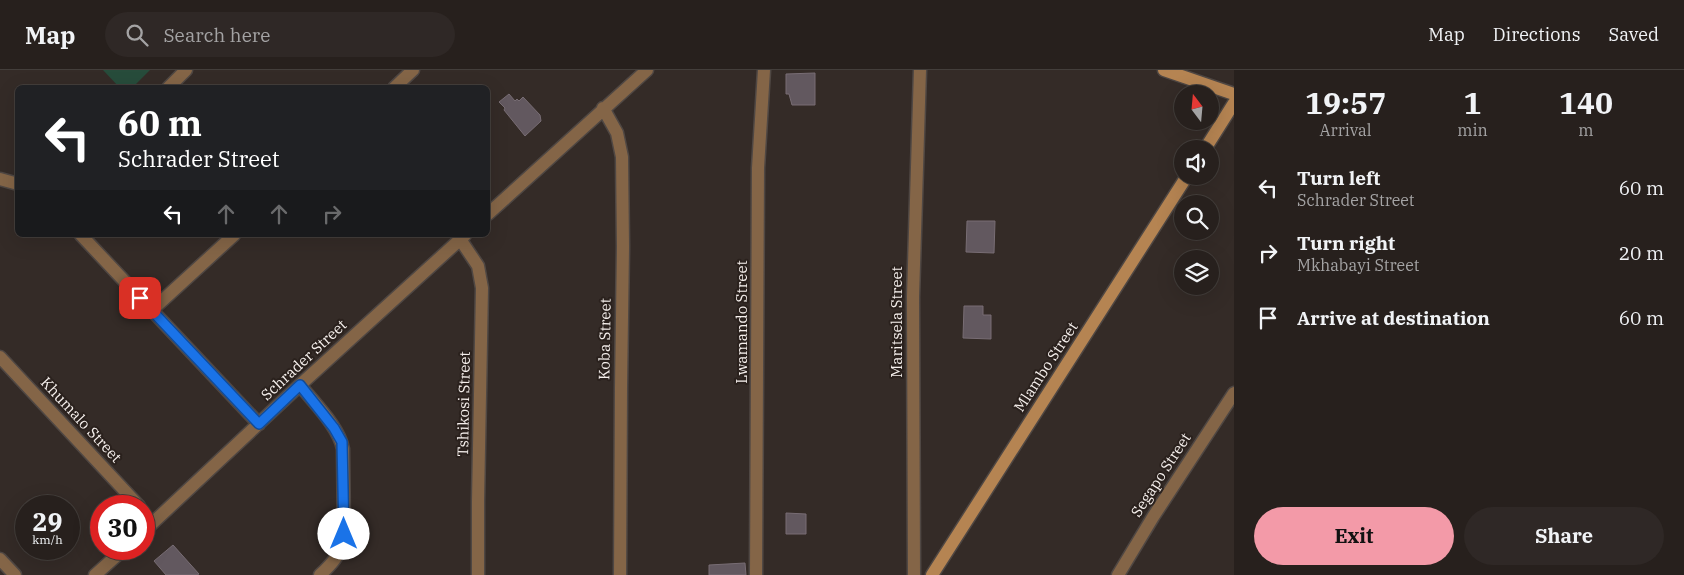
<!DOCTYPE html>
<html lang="en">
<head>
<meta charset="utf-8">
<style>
	:root { --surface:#27201d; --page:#2f2826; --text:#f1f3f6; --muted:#a4a3a4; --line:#433e3b; --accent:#f39aa8 }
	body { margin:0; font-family:"IBM Plex Serif",serif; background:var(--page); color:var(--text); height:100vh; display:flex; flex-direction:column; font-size:19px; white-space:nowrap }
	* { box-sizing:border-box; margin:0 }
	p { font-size:16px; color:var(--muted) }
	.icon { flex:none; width:28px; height:28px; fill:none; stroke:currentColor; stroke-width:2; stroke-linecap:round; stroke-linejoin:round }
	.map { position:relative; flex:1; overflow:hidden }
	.drawer { display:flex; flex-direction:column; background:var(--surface); width:450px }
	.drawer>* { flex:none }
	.banner { position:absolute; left:15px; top:15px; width:475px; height:152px; border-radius:8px; box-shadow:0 5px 20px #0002,0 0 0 1px var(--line); background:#202124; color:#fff; overflow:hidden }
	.needle { width:32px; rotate:344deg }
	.controls { position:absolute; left:1174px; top:15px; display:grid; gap:10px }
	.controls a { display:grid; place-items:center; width:45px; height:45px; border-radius:50%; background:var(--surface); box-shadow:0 5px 20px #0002,0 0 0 1px var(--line); font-size:25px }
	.speed { position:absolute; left:15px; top:425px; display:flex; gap:10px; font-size:25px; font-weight:700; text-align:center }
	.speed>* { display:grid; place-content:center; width:65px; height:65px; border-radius:50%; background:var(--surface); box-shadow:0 5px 20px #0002,0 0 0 1px var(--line); line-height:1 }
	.speed small { font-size:12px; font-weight:400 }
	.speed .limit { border:8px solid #d22; background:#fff; color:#111 }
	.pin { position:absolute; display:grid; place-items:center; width:42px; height:42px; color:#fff; margin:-21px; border-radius:10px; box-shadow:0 2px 8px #0006 }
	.me { position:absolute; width:55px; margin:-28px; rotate:0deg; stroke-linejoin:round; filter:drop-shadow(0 0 4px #0008) }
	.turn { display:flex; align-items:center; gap:18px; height:105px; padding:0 20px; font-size:22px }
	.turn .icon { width:65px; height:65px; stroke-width:2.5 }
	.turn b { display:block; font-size:35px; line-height:42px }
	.lanes { display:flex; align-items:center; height:48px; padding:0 20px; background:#0003; justify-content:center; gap:25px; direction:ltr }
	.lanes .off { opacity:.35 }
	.eta { display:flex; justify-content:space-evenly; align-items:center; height:85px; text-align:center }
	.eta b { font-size:30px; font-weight:700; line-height:35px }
	.action { display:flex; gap:10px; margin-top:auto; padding:10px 20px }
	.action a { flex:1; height:58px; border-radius:30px; background:var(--accent); color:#111; font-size:20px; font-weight:700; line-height:58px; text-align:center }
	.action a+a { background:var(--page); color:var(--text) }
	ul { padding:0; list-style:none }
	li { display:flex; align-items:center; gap:15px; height:65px; padding:0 20px }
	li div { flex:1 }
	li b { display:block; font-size:19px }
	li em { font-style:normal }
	header { display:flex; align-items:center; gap:30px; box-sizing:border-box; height:70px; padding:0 25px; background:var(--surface); border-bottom:1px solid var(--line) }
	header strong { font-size:24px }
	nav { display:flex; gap:28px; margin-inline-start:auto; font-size:18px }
	.search { width:350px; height:45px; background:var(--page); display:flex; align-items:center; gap:12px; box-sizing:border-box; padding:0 18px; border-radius:28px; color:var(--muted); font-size:19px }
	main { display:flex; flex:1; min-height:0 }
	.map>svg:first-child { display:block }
	.green { fill:#274c3b }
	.building { fill:#62585f; stroke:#786d74 }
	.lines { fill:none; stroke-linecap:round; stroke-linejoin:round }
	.street-casing { stroke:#4f4743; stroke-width:15 }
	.secondary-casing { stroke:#4f4743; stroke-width:15 }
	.street { stroke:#846547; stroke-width:12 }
	.secondary { stroke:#b58452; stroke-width:12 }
	.route-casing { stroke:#114b97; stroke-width:12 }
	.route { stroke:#1a73e8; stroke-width:9 }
	.labels { text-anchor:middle; stroke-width:4; stroke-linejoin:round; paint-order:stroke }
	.street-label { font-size:15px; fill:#f6f0ed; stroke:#2a211d }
</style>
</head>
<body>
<header>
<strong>Map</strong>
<div class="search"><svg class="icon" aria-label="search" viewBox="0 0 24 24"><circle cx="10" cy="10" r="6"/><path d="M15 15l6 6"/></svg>Search here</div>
<nav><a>Map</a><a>Directions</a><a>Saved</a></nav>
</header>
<main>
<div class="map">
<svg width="1234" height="505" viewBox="0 0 1234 505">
	<rect width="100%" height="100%" fill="#342b27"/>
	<path class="green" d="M103,0h47l-18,18 -13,-1z"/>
	<path class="building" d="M815,3v32h-23l-3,-11h-3v-20z
		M509,24l6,7 2,-2 2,2 4,-4 17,18 1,6 -16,15 -21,-26 1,-2 -6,-6z
		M967,151h28l-1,32 -28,-1z
		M964,236h19v9h8v24l-28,-1z
		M786,443l20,1v20h-20z
		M173,475l26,29 -2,1h-31l-12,-14z
		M745,493l1,12h-37v-10z"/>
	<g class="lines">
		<defs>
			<path id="street" d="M168,18l18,-18
				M394,18l19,-18
				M603,38l14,25 5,24 1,90 -2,141 -1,187
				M0,109l18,5
				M488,144l159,-144
				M81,165l178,189
				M460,169l18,27 4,22 -4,213v74
				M152,240l82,-75
				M0,287l139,149
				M300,315c14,18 39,42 43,64l1,85c-4,21 -9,27 -24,41
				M144,461l156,-146 165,-150
				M0,489l15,16
				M95,505l29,-26
				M756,505l2,-407 6,-98
				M914,505l-1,-278 7,-227
				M1118,505l35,-58 81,-124"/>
			<path id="secondary" d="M1164,0l70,24
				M1205,79l29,-46
				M932,505l255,-399"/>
		</defs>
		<use href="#street" class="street-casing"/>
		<use href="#secondary" class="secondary-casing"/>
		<use href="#street" class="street"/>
		<use href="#secondary" class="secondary"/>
	</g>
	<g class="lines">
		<defs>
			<path id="route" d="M140,228l119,126 41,-39 34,43 8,14 2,92"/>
		</defs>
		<use href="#route" class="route-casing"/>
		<use href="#route" class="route"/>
	</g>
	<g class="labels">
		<g class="street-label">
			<text transform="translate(742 252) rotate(-90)" y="5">Lwamando Street</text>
			<text transform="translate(897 252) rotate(-90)" y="5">Maritsela Street</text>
			<text transform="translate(605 269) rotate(-89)" y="5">Koba Street</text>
			<text transform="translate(304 290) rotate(-43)" y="5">Schrader Street</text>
			<text transform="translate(1046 297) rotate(-57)" y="5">Mlambo Street</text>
			<text transform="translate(464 334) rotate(-89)" y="5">Tshikosi Street</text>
			<text transform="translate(81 350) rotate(47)" y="5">Khumalo Street</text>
			<text transform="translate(1161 405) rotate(-57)" y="5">Segapo Street</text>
		</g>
	</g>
</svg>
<div class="controls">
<a><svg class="needle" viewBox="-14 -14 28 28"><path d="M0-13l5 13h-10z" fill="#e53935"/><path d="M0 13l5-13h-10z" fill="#a4a3a4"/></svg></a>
<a><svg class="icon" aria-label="sound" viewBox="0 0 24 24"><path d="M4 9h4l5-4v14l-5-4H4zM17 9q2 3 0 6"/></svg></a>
<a><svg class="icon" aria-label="search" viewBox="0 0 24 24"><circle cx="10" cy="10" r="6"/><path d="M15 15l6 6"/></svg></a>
<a><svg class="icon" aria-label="layers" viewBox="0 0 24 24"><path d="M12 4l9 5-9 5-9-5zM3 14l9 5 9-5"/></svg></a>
</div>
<div class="speed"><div>29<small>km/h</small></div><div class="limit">30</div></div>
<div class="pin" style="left:140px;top:228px;background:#d93025"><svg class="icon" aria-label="arrive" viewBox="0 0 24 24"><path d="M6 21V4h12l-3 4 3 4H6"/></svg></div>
<svg class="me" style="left:344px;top:464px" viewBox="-20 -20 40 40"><circle r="19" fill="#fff"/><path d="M0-13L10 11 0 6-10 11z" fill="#1a73e8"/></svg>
<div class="banner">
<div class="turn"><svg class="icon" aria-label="left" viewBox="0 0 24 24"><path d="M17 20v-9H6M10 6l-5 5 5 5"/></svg><div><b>60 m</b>Schrader Street</div></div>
<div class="lanes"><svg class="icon" aria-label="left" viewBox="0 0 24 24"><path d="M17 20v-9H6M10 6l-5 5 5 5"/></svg><svg class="icon off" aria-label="ahead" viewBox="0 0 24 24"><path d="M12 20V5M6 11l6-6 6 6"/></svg><svg class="icon off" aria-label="ahead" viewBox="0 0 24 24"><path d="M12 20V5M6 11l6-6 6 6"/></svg><svg class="icon off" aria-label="right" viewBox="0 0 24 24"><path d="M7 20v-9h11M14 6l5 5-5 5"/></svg></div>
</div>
</div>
<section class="drawer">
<div class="eta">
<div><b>19:57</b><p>Arrival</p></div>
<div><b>1</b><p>min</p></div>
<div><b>140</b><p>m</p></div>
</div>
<ul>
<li><svg class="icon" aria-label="left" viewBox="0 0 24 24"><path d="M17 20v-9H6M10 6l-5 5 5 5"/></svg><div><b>Turn left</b><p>Schrader Street</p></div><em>60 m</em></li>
<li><svg class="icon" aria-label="right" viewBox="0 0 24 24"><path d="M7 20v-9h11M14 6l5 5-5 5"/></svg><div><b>Turn right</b><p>Mkhabayi Street</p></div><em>20 m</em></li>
<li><svg class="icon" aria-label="arrive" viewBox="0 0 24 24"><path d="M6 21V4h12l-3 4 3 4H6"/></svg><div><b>Arrive at destination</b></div><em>60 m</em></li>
</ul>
<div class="action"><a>Exit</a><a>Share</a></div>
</section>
</main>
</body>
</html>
